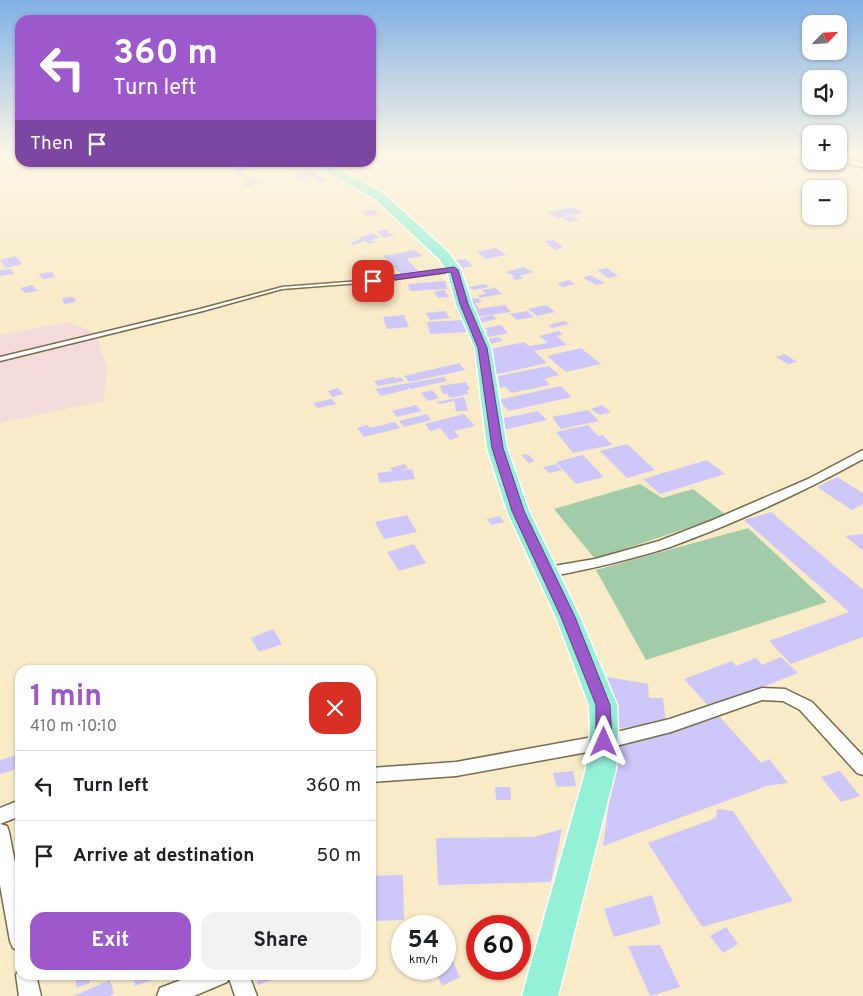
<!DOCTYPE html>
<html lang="en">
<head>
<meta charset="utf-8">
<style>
	:root { --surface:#fff; --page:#f2f2f2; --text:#202124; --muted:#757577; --line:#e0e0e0; --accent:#9d58cc }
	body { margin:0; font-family:Overpass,sans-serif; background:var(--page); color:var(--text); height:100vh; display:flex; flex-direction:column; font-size:19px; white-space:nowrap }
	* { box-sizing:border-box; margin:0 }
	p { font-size:16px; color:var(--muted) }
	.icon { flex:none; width:28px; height:28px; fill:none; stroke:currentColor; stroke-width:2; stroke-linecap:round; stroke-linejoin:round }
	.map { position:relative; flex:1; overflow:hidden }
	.panel { position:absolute; left:15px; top:665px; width:361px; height:315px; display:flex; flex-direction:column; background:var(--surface); border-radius:15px; box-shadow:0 1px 4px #0004 }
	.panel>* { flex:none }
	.hud { position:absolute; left:15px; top:15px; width:361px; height:152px; border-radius:15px; box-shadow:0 1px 4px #0004; background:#9d58cc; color:#fff; overflow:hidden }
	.needle { width:32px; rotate:65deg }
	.buttons { position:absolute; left:802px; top:15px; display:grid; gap:10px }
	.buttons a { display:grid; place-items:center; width:45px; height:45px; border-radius:10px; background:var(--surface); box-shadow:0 1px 4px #0004; font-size:25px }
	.speed { position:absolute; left:391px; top:915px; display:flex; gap:10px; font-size:25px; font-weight:700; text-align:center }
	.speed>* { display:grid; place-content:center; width:65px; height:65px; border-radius:50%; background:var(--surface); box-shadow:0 1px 4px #0004; line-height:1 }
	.speed small { font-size:12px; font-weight:400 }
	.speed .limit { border:8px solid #d22; background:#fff; color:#111 }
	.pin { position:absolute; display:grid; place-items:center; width:42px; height:42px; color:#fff; margin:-21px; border-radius:10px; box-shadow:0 2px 8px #0006 }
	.me { position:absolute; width:55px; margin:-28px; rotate:0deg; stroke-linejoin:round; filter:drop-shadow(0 0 4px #0008) }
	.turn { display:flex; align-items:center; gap:18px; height:105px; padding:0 15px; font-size:22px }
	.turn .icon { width:65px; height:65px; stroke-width:2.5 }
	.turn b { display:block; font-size:35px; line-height:42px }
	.then { display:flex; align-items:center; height:48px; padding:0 15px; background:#0003; gap:10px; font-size:19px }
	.round { display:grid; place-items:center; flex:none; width:52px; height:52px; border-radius:15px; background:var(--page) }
	.headline { display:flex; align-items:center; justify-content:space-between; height:85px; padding:0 15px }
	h1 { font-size:30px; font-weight:700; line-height:38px; color:var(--accent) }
	.action { display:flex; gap:10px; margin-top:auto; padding:10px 15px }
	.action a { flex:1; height:58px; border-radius:15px; background:var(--accent); color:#fff; font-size:20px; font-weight:700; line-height:58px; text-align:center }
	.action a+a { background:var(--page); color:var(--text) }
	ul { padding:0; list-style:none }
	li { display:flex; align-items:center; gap:15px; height:70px; padding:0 15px; border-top:1px solid var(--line) }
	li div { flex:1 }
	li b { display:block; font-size:19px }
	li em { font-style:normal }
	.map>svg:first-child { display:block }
	.industrial { fill:#f5dadb }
	.green { fill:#a1cba9 }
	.building { fill:#cec7f9 }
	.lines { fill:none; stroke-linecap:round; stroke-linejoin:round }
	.service-casing { stroke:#776b4c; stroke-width:3 }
	.minor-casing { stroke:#776b4c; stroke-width:3 }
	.primary-casing { stroke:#fff; stroke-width:3 }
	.service { fill:#fff; fill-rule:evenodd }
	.minor { fill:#fff; fill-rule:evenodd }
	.primary { fill:#94f0d7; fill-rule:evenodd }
	.route { fill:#9d58cc; stroke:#663985 }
</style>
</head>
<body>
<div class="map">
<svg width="863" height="996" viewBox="0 0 863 996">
	<rect width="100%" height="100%" fill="#f9ebc8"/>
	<path class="industrial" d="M68,322l28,11 11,35 -3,33 -104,22v-88z"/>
	<path class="green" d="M640,484l22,14 31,-9 33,26 -131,44 -41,-50z
		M748,528l79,74 -181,58 -50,-90z"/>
	<path class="building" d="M774,154l16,4 -8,-3 11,-1 18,7 -12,3 -7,-2 6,-2 -4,-1 -9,4 -23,-7z
		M232,162h11l7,6 -11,2 -4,-3h4z
		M240,170l5,5 5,2 -13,-1 -5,-5z
		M311,170l11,8 4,3 -6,1 -9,-6 -11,2 -7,-5z
		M252,178l6,5 -12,3 -3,-2 6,-1 -5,-4z
		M573,207l10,6 -26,5 -9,-6z
		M373,210l6,5 -12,1 -4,-4z
		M573,216l6,4 -10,2 -6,-5z
		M385,229l5,5 6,1 -12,3 -7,-7z
		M372,233l8,4 -9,3 5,2 -7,2 -4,-3 -11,4 -4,-2 11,-4 -3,-1z
		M554,240l9,7 -8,3 -11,-9z
		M496,248l10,7 -20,4 -9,-7z
		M415,250l8,6 -16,3 11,12 -17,3 -18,-18z
		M16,256l6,8 -16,4 -6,-8z
		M466,259l7,7 -10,2 -7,-8z
		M523,267l10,5 -13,4 3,2 -7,2 -4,-2 3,-1 -9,-5z
		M607,268l11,8 -10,2 -11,-8z
		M11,269l3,5 -14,2v-6z
		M52,272l3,5 -12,2 -4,-5z
		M590,275l15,8 -8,2 -14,-7z
		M569,280l6,4 -12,3 -6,-3z
		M445,281l2,8 -37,2 -2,-7z
		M485,284l4,3 -16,3 -4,-3z
		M32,285l6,6 -13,2 -5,-5z
		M496,288l6,6 -22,4 -2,-3 8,-1 -4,-4z
		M444,290l5,7 -11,1 -4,-6z
		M74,297l2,5 -12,2 -2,-6z
		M478,298l4,4 -7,1 4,5 -7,1 -7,-9z
		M505,305l6,7 -37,5 -5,-7z
		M546,305l9,7 -18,4 -9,-7z
		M445,311l5,7 -20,2 -4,-7z
		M527,311l7,6 -17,3 -7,-6z
		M404,315l5,12 -22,2 -4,-12z
		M492,315l5,4 -17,4 -5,-4z
		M464,320l4,12 -38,2 -3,-12z
		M565,321l4,3 -17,4 -4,-3z
		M501,325l7,8 -20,4 -3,-5h3l-3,-4z
		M559,331l4,3 -6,2 10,9 -33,6 13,12 -54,12 -2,-26 33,-7 5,4 19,-3 -9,-7z
		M499,337l4,4 -18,4 -4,-5z
		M581,348l20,16 -35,8 -19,-16z
		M784,354l13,8 -9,2 -12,-7z
		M459,363l6,7 -56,12 -5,-6z
		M549,366l10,9 -15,4 6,6 -39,8 -5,-6 -6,1 -2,-12z
		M394,377l2,2 5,-2 3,4 -26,5 -4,-5z
		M444,377l3,4 -36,8 -6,-4 4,4 -28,7 -6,-7z
		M466,382l4,8h-4l3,4 -19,4 -3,-4h-4l-3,-8z
		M561,386l11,11 -63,14 -11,-11z
		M338,388l5,6 -11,3 -4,-6z
		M432,390l7,8 -11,3 -7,-8z
		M464,397l4,14h-12l-2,-10 -14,3 -4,-2z
		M332,399l4,5 -19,4 -4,-5z
		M416,405l6,6 -25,6 -5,-6z
		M602,405l9,7 -11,3 -9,-6z
		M588,410l11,11 -38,8 -9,-12z
		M538,411l9,9 -43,10 -9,-10z
		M427,414l4,6 -27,7 -5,-6z
		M464,414l11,12 -21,5 6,6 -10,3 -10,-12 -10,3 -5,-7z
		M395,422l5,6 -36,9 -7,-9 10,-3 3,3z
		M588,425l10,11 5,-1 9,10 -39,8 -17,-21z
		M627,444l28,26 -28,8 -27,-27z
		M527,454l8,7 -6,2 -8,-8z
		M583,455l21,22 -28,7 -20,-22z
		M707,460l18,14 -65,20 -17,-15z
		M405,464l3,4 -7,2 11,-1 3,10 -35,4 -3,-10 16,-2 -3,-3z
		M556,464l6,6 -13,3 -6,-6z
		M837,477l26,16v11l-11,6 -35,-23z
		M771,512l92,78v47l-72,27 -22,-23 80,-29 -105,-92z
		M407,515l10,17 -33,7 -9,-17z
		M499,516l5,6 -13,3 -4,-6z
		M863,534v17l-18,-15z
		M414,544l12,19 -27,8 -12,-19z
		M273,629l9,15 -23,8 -8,-14z
		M781,657l17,16 -88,35 -26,-29 48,-18 4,5 20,-8 6,7z
		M607,677l41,7 1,14h14l3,26 -57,5z
		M720,717l41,46 8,-4 19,24 -21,3 -164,60 14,-101z
		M20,754v14l-20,6v-14z
		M573,771l3,15 -19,1 -4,-14z
		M840,771l20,25 -19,6 -20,-25z
		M495,787h15l1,13h-15z
		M717,809l16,2 60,90 -91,26 -54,-84 68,-25z
		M562,829l-11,53 -113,3 -2,-47 98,-1z
		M403,875l1,45 -33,1v-45z
		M652,895l9,29 -47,13 -10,-28z
		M726,927l12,17 -15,9 -13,-17z
		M660,945l20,42 -30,9 -22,-50z
		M450,955l10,22 -18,9 -8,-17h11v-12z
		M74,975h14l2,8 -13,5z
		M133,975h22v4l-20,7z
		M256,975h23l1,2 -22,8z
		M110,980l4,14 -5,2h-35z"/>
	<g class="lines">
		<defs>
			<path id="service" d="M454,269h1v2l-82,11 -91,7 -79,22 -203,50v-4l200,-48 82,-22 91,-7z"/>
			<path id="minor" d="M839,157l24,6v4l-24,-6z
				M863,450v9c-62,34 -127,64 -193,88 -40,13 -81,22 -122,30l-5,-2 -2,-3 2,-3 5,-2 47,-8 64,-18 54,-21 95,-41z
				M762,688l23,1 27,13 51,54v19l-6,-2 -57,-63 -17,-9 -21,-1 -91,32 -67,17 -148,27 -85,6v-14l85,-6 148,-27 66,-16z
				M20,800v16l-20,8 7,2 2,6 11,56v63l-7,-3 -3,-7 -10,-56v-77z
				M20,967v8h16l5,21h-22l-3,-21z
				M194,975h55l8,21h-22l-6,-18 -2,4 -33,14h-37l3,-8z"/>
			<path id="primary" d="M309,162h15l59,31 66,60 12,17 11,34 19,44 16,100 22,63 51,106 37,88 1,26 -2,38 -58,227h-36l64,-227 4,-38 -1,-26 -33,-88 -49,-106 -20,-63 -12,-100 -19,-44 -9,-34 -8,-11 -64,-60z"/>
		</defs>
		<use href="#service" class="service-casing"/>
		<use href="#minor" class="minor-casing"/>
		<use href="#primary" class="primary-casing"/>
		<use href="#service" class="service"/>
		<use href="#minor" class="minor"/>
		<use href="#primary" class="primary"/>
	</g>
	<linearGradient id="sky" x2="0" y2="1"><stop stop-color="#81b0e5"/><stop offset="0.52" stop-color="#fcf6e6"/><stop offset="1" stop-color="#fcf6e6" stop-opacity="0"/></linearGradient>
	<rect width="863" height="294" fill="url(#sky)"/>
	<path class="route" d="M454,267l4,3 10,34 19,44 16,100 21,63 51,106 35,88 2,37 -3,5 -5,1 -6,-1 -2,-5v-37l-35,-88 -49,-106 -20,-63 -14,-100 -18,-44 -9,-32 -78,11 -4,-2 4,-3z"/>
</svg>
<div class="buttons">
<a><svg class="needle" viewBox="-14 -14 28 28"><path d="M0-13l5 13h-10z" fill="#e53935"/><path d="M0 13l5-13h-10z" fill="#757577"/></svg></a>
<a><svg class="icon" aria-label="sound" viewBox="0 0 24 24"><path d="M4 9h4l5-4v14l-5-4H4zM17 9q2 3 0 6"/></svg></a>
<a>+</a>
<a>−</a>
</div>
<div class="speed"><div>54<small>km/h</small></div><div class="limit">60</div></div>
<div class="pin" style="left:373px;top:281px;background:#d93025"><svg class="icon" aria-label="arrive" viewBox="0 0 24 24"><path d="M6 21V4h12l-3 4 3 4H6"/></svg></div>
<svg class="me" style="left:604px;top:742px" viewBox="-20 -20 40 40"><path d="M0-17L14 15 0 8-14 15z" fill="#9d58cc" stroke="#fff" stroke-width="4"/></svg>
<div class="hud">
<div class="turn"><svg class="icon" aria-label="left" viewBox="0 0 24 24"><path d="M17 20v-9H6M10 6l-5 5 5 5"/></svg><div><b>360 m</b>Turn left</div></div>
<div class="then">Then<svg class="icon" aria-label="arrive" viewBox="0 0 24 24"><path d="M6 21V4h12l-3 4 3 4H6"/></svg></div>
</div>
<section class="panel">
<div class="headline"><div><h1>1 min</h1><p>410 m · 10:10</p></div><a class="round" style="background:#d93025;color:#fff"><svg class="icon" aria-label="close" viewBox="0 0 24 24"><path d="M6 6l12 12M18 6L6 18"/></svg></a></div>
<ul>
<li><svg class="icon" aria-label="left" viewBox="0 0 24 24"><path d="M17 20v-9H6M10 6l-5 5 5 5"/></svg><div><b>Turn left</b></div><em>360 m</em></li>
<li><svg class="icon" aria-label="arrive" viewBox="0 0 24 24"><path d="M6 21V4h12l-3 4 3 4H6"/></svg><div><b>Arrive at destination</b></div><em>50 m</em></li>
</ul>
<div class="action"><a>Exit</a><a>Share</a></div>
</section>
</div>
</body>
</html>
